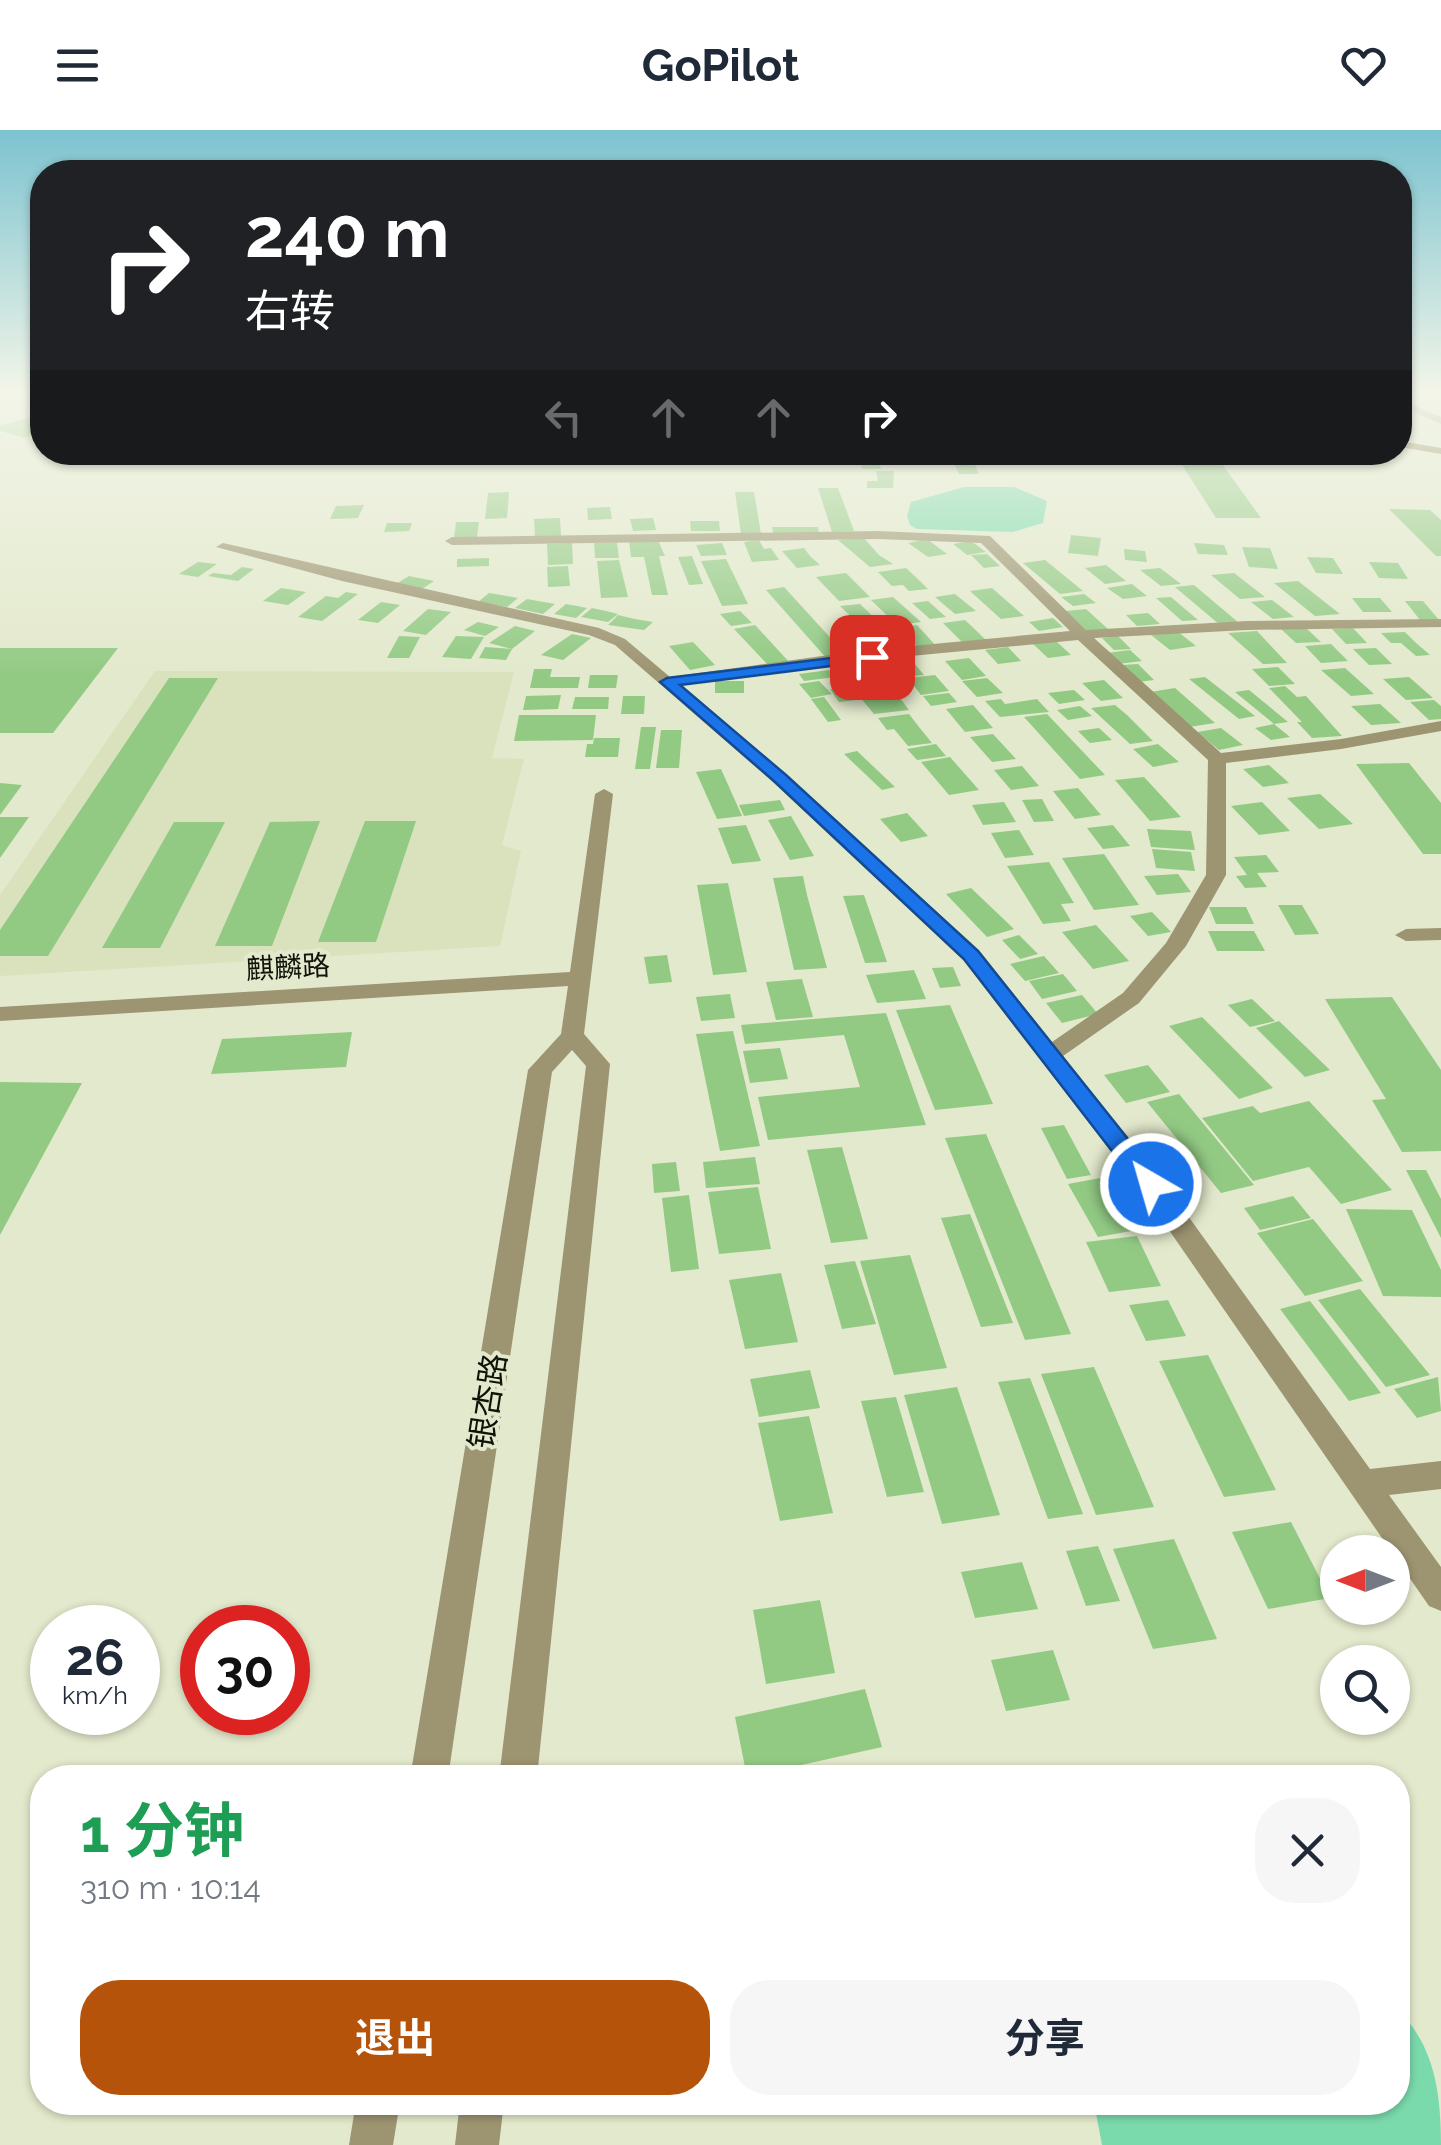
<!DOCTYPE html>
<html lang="zh">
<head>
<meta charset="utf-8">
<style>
	:root { --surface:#fff; --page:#f6f6f7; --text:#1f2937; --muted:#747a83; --accent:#b45309 }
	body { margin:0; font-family:Raleway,"Noto Sans SC",sans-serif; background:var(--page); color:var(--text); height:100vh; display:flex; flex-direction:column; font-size:38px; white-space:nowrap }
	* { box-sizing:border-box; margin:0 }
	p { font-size:32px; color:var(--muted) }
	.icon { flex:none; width:55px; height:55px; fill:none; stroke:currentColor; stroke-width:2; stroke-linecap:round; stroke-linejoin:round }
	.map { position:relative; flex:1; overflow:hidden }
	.panel { position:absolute; left:30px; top:1635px; width:1380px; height:350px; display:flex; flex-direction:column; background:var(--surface); border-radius:40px; box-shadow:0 2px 8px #0004 }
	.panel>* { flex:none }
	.guide { position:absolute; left:30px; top:30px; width:1382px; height:305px; border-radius:40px; box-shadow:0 2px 8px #0004; background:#202124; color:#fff; overflow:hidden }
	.needle { width:65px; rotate:270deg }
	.fabs { position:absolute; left:1320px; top:1405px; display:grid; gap:20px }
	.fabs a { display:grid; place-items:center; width:90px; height:90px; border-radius:50%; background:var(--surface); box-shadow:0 2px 8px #0004; font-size:50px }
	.speed { position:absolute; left:30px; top:1475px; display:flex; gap:20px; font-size:50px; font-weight:700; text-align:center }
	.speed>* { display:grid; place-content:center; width:130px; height:130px; border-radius:50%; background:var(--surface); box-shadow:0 2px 8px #0004; line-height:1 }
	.speed small { font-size:25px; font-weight:400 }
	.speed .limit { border:15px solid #d22; background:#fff; color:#111 }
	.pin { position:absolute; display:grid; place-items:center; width:85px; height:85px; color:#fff; margin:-42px; border-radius:20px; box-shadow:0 5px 15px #0006 }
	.me { position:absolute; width:110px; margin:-55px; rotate:322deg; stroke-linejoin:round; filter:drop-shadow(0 0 8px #0008) }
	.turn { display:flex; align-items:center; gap:35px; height:210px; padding:0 50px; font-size:45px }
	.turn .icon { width:130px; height:130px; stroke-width:2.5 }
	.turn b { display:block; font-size:70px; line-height:85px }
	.lanes { display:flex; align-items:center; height:95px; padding:0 50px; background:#0003; justify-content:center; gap:50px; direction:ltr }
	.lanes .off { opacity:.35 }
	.round { display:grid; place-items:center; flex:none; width:105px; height:105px; border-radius:40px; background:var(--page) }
	.overview { display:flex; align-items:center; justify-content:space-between; height:170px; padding:0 50px }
	h1 { font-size:60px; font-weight:700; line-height:75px; color:#1e9e55 }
	.button { display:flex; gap:20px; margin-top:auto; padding:20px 50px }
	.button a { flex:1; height:115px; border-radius:40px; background:var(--accent); color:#fff; font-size:40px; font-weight:700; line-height:115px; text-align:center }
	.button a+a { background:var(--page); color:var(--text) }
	header { display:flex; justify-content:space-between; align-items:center; height:130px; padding:0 50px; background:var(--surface); font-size:45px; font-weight:700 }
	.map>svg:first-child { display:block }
	.built { fill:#d9e2bd }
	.water { fill:#7bdaac }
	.building { fill:#92ca84 }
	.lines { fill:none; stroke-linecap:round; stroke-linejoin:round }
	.minor { fill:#9d9471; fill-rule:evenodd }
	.tertiary { fill:#9d9471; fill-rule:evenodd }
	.secondary { fill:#7a6c36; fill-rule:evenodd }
	.route { fill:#1a73e8; stroke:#114b97; stroke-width:2.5 }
	.labels { text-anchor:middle; stroke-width:8; stroke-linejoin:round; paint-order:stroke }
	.street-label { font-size:28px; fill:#111309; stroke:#e3e9cc }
	.near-street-label { font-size:32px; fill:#111309; stroke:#e3e9cc }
</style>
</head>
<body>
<header><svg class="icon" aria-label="menu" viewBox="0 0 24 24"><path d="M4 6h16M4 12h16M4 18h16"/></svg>GoPilot<svg class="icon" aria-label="heart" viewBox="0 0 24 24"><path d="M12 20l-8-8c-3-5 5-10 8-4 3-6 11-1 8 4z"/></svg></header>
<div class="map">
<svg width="1441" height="2015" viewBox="0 0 1441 2015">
	<rect width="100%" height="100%" fill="#e3e9cc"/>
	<path class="built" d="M155,541l359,1 -22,86 32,1 -22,86 19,6 -21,95 -500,30v-81z"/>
	<path class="water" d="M964,357h50l33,14 -4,22 -30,9 -96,-3 -7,-4 -3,-9 4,-14z
		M1398,1880c37,36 43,85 43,135h-339l-8,-42 304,-1z"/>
	<path class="building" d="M42,283v19l-17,6 -25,-7v-5z
		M859,325h18l4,14h-19z
		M951,326h20l8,18h-20z
		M1177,327h40l44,61h-45z
		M876,341h18l-1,17h-26v-7h11z
		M818,358h20l16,43 -22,1z
		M509,362l-2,26 -22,1 3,-26z
		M735,362h19l7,42h-20z
		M364,375l-6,13 -28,1 6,-13z
		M610,377l2,12 -24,1 -1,-12z
		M1389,379l41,1 11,10v36h-5z
		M560,388l1,18 -26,1 -1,-18z
		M653,388l3,12 -23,1 -3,-12z
		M690,391h29l1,10h-29z
		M456,392h23l-2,15 -23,1z
		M387,393h25l-3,8 -25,1z
		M772,397h46l1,6h-46z
		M1071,405l30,3 -3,18 -30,-3z
		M864,408l15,17 14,9 -23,3 -32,-27z
		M927,409l20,15 -19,3 -20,-14z
		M658,410l7,16h-6l9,39h-16l-8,-38h-13l-2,-16z
		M759,410l5,9 7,-1 8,12 -27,2 -8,-20z
		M971,411l15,11 -19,3 -14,-11z
		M617,412l2,16h-24l-1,-15z
		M572,413l1,21 -25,1 -1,-21z
		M722,413l5,12 -26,1 -5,-11z
		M1194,413l30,2 4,10 -30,-1z
		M1242,417l28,1 8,21 -29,-2z
		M804,418l6,8 10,9 -23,3 -15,-17z
		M1124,419l21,2 2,11 -22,-2z
		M987,424l13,12 -16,2 -13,-13z
		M692,426l11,28 -14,1 -11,-28z
		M1307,427l26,1 10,16 -27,-1z
		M489,428v8l-32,1v-8z
		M726,429l22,45 -26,2 -21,-45z
		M619,430l9,37 -27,1 -4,-37z
		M1045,430l38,31 -23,3 -37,-31z
		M198,432l19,2 -19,13 -19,-3z
		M1369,432l29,1 10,16 -29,-1z
		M1106,435l20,16 -21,3 -20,-16z
		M568,436l2,20 -22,1 -1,-20z
		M242,437l12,2 -16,12 -30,-5 5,-3 18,2z
		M906,438l16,15 6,6 -19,2 -6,-6 -11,1 -14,-14z
		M1160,438l21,16 -20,2 -21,-16z
		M846,443l24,24 -31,4 -23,-24z
		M1234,443l31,24 -25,2 -29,-24z
		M409,446l25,5 -12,8 -26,-5z
		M1298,451l42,33 -25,2 -41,-33z
		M1132,454l15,12 -24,3 -16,-11z
		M1194,455l45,38 -19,2 -45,-38z
		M784,457l64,70 -20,3 -62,-70z
		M281,458l25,4 -18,13 -25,-4z
		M992,458l32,28 -23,3 -31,-28z
		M346,462l12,2 -36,27 -24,-4 28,-21 12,2z
		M489,463l29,5 -11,9 -29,-5z
		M955,464l21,17 -21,3 -20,-17z
		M1084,464l12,9 -23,3 -12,-9z
		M893,467l28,25 -24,3 -26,-25z
		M1171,467l27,23 -16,1 -26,-23z
		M1352,468h28l12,14h-29z
		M527,469l28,5 -12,10 -28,-6z
		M1272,470l22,17 -21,2 -22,-17z
		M928,471l18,16 -16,2 -18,-16z
		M1405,471h18l16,19h-19z
		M381,472l19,3 -22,18 -20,-3z
		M566,474l11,2 10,2 -11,10 -22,-4z
		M860,474l25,24 -19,3 -26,-25z
		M592,478l14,3 12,3 -10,8 -27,-5z
		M428,479l23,3 -25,23 -23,-4z
		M1086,479l23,21 -21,2 -22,-21z
		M740,481l12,12 -21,3 -11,-12z
		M1148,483l12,11 -23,2 -11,-11z
		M618,485l17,4 18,3 -9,8 -36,-5z
		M1053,488l10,9 -24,4 -10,-9z
		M965,490l22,21 -23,3 -21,-21z
		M478,492l21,5 -14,9 -21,-6z
		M755,495l35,38 -21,3 -35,-37z
		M917,495l20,22 -18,2 -19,-22z
		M515,496l20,5 -23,18 -6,11 -27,-2 6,-11 27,2 -23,-6z
		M1306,498l15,14 -25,1 -15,-14z
		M1353,498l14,15 -21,1 -14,-15z
		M887,500l15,17 -24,3 -14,-17z
		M1177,501l19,15 -26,4 -19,-15z
		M1257,501l14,15 16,17 -24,1 -35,-31z
		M1405,502l10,10 15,13 -14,1 -15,-13h-10l-10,-10z
		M572,504l19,4 -28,22 -22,-5z
		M399,506l21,1 -11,21h-22z
		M456,506l28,1 -13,22 -29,-2z
		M1118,506l13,13 -17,1 -12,-12z
		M1056,511l15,14 -23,3 -15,-14z
		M693,512l22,23 -25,5 -21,-24z
		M1331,514l17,17 -27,2 -16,-17z
		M1008,517l13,14 -23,3 -13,-14z
		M0,518h118l-65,85h-53z
		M1376,518l16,16 -23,1 -16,-16z
		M1130,520l12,11 -24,3 -11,-11z
		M909,527l15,18 -22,2 -14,-18z
		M969,528l17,18 -24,4 -17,-19z
		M860,533l17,23 11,9 9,-1 12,16 -35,4 -40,-48z
		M1138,534l16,16 -16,2 -16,-17z
		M1278,537l17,17 -26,2 -17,-17z
		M1345,538l29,26 -23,2 -30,-26z
		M534,539h18l-2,8h30l-2,11h-48z
		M829,540l6,7 -31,4 -5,-7z
		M590,545h28l-2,13h-28z
		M935,545l14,16 -28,4 -13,-17z
		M1205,547l50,39 -16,3 -50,-40z
		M1409,547l24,21 -27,2 -23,-21z
		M169,548h49l-170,278h-48v-26z
		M987,548l16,15 -26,4 -15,-16z
		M1104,550l19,18 -22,3 -19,-18z
		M715,551h29v12h-29z
		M819,551l13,13 -21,4 -12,-14z
		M1285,556l12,11 9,-1 36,40 -30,2 -15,-16h5l-33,-34z
		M847,557l9,13 -17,2 -9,-13z
		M1175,558l40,35 -26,4 -39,-35z
		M1074,560l11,10 -26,4 -11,-11z
		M1249,560l39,32 -14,2 -39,-32z
		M949,563l8,9 -26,4 -8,-10z
		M561,565l-3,14 -35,1 3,-14z
		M623,566h22l-1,18h-23z
		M575,567h34l-1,12h-36z
		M824,567l17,23 -13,2 -17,-23z
		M1001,569l4,5 32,-5 12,13 -49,5 -15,-16z
		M1434,570l7,6v13l-12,1 -19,-18z
		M1380,574l21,19 -30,2 -20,-19z
		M973,575l20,23 -28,4 -19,-23z
		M1115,575l12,10 26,26 -23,3 -39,-36z
		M1080,576l12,10 -24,4 -11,-10z
		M909,584l10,13 13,16 -24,3 -14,-17 -7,1 -9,-12z
		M1047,584l58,61 -25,4 -56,-62z
		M519,585h77l-3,25 -79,1z
		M1274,594l16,13 -19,3 -16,-12z
		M641,597h15l-6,42h-15z
		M1099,598l13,12 -22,3 -12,-12z
		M1221,598l22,17 -24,5 -22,-18z
		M661,600h21l-3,38h-23z
		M993,604l23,25 -24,3 -22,-25z
		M594,608h26l-2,19h-33l2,-13h6z
		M936,614l10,12 -29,4 -10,-11z
		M1158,614l21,18 -26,5 -20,-18z
		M857,621l38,36 -13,3 -38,-36z
		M950,627l29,33 -30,5 -28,-33z
		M1409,633l32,40v51h-18l-67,-90z
		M1269,635l20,18 -26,4 -20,-18z
		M1022,636l17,20 -28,4 -17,-20z
		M721,639l21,47 -25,3 -21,-47z
		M1144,647l37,40 -31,4 -35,-41z
		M0,653l22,2 -22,30z
		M1078,658l23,27 -26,4 -22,-28z
		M1320,664l33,30 -34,5 -32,-31z
		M1042,669l12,22 -20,1 -12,-22z
		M780,670l5,10 -41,6 -5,-11z
		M1004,672l12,20 -33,3 -11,-20z
		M1262,672l28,29 -31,4 -28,-29z
		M907,683l21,23 -27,6 -21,-23z
		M791,686l23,40 -24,4 -22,-40z
		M0,687h29l-29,41z
		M320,691l-48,125h-57l55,-124z
		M365,691h51l-40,121h-58z
		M174,692h51l-65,126h-58z
		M746,695l15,36 -29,3 -14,-36z
		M1113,695l17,21 -27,3 -16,-21z
		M1147,699l44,2 4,19 -44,-3z
		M1019,700l15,25 -29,3 -14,-25z
		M1152,719l39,3 4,19 -39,-3z
		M1104,724l35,51 -45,5 -32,-52z
		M1266,725l13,17 -22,1 10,14 -22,1 -9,-12 11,-1 -13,-18z
		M1049,732l25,41 -13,1 10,17 -28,3 -36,-58z
		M1178,744l13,18 -34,3 -13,-19z
		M803,746l4,19 20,73 -33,2 -21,-92z
		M728,753l19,89 -34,3 -16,-90z
		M971,758l43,41 -27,8 -41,-43z
		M864,765l23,67 -22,1 -22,-67z
		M1278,775h24l17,29 -24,1z
		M1209,777h37l8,17h-38z
		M1152,782l19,20 -23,4 -18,-20z
		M1096,795l33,36 -36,8 -31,-37z
		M1208,801h46l11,20h-48z
		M1019,805l19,19 -18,5 -18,-19z
		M667,825l5,27 -23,2 -5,-27z
		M1044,826l15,17 -34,8 -15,-17z
		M953,837l8,19 -21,2 -8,-20z
		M914,840l12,29 -49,4 -11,-28z
		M1063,844l14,17 -35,8 -13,-18z
		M802,849l11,38 -37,3 -10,-38z
		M730,864l5,24 -34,3 -5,-24z
		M1082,865l16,19 -36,9 -16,-20z
		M1392,867l49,73v81l-39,1 -30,-52 14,-1 -61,-100z
		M1252,869l23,22 -25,6 -22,-22z
		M950,875l43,99 -58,6 -39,-100z
		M886,883l40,112 -158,15 -10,-43 102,-10 -16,-52 -99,9 -4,-19z
		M1202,887l71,71 -34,11 -70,-73z
		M1279,891l51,49 -25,7 -49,-49z
		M733,901l27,115 -40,5 -24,-117z
		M352,902l-6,35 -135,7 11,-35z
		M780,918l8,31 -38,4 -7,-32z
		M1148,935l22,27 -44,11 -22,-28z
		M0,952l82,1 -82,152z
		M1179,964l75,91 -33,8 -74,-91z
		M1309,971l83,89 -51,14 -32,-37 -56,14 -51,-63 51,-12 7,7z
		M1064,995l27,50 -24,4 -26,-51z
		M986,1004l85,200 -46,6 -80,-202z
		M842,1017l26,92 -37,4 -24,-93z
		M755,1027l5,27 -54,4 -3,-26z
		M676,1032l4,29 -26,2 -2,-29z
		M1406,1040h20l15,29v39z
		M1100,1048l31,53 -33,6 -30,-53z
		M758,1057l13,62 -52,5 -11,-62z
		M689,1065l10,74 -28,3 -9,-74z
		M1293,1066l18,22 -51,12 -16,-22z
		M1346,1079l66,1 29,60v27l-58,-1z
		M970,1084l43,109 -32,4 -40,-109z
		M1313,1089l50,62 -58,15 -48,-63z
		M1137,1106l24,50 -52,6 -23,-50z
		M910,1125l37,113 -53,7 -34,-114z
		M855,1131l21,63 -34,5 -18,-64z
		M781,1143l17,69 -53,7 -16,-69z
		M1360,1159l70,86 -44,12 -68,-87z
		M1168,1170l18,36 -40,5 -17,-36z
		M1310,1171l71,92 -32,8 -69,-92z
		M1208,1225l68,135 -52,7 -65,-136z
		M1094,1237l60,140 -58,8 -55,-141z
		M810,1240l10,38 -61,9 -9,-38z
		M1438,1247l3,34 -24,7 -23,-29z
		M1030,1248l53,136 -35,5 -50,-137z
		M957,1257l43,128 -58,9 -38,-129z
		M896,1267l28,95 -37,5 -26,-96z
		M809,1286l24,97 -53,8 -22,-98z
		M1291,1392l39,76 -62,11 -36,-77z
		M1174,1409l43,100 -64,10 -40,-100z
		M1098,1416l22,55 -34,5 -20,-55z
		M1022,1432l16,47 -63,9 -14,-46z
		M820,1470l15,73 -69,11 -13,-74z
		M1053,1520l17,50 -64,11 -15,-51z
		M865,1559l17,58 -135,30 -12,-60z"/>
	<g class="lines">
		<path class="minor" d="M1400,269l41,18v7l-41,-18z
			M878,401l112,5 96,94 161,-9 194,-2v8l-194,3 -153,8 127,115 120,-14 100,-18v10l-100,18 -115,14v112l-40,71 -47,57 -76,53 97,121 210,292 71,-8v28l-52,6 52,72v44l-12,-5 -287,-415 -179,-231 -189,-177 -159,-138 -26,-10 -247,-54 -126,-34 7,-4 376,85 26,11 45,38 189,-26 211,-20 -89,-88 -103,-4 -426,6 -7,-4 7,-4zM1078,510l130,120 -2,115 -40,68 -43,50 -71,49 -73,-92 -193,-175 -106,-90 179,-24z
			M1441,798v12l-35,1 -11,-6 11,-6z"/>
		<path class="tertiary" d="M604,659l9,5 -29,240 26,30 -73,714h-38l87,-712 -14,-16 -20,22 -104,706h-38l118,-708 33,-36 7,-48 -568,35v-14l570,-35 25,-178z
			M356,1972h44l-7,43h-44z
			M460,1972h44l-5,43h-44z"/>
		<path class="secondary" d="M1400,311l41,7v6l-41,-7z"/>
	</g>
	<linearGradient id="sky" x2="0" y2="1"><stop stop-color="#7cc3d0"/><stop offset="0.48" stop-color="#f2f5e8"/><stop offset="1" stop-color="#f2f5e8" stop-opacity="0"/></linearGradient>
	<rect width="1441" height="544" fill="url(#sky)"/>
	<path class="route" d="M872,523l8,4 -2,3 -198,25 106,90 192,176 181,227 4,6 -4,6h-17l-178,-231 -189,-177 -115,-100 7,-4z"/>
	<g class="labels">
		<g class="street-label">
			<text transform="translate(288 837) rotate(-3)" y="10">麒麟路</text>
		</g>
		<g class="near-street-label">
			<text transform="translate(488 1271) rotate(-81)" y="11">银杏路</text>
		</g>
	</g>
</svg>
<div class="fabs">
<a><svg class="needle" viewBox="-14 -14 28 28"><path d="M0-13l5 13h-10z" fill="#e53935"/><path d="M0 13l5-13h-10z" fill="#747a83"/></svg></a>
<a><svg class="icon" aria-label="search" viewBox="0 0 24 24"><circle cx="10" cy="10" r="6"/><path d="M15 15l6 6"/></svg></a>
</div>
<div class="speed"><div>26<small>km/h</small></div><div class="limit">30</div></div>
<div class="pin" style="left:872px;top:527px;background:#d93025"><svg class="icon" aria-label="arrive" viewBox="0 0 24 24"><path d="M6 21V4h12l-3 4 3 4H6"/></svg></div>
<svg class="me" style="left:1151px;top:1054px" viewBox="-20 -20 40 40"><circle r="17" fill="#1a73e8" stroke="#fff" stroke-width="3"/><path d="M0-11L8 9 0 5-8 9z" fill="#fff"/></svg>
<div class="guide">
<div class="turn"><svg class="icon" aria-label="right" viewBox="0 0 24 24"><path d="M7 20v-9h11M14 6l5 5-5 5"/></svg><div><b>240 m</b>右转</div></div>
<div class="lanes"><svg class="icon off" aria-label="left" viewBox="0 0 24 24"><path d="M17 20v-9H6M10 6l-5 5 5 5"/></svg><svg class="icon off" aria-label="ahead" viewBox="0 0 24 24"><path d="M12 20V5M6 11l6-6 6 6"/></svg><svg class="icon off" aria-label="ahead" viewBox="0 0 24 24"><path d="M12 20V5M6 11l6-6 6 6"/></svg><svg class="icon" aria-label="right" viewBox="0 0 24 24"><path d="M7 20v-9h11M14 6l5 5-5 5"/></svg></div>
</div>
<section class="panel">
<div class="overview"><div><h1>1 分钟</h1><p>310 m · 10:14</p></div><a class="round"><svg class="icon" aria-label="close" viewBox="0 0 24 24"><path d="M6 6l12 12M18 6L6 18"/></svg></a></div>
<div class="button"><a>退出</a><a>分享</a></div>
</section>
</div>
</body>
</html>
